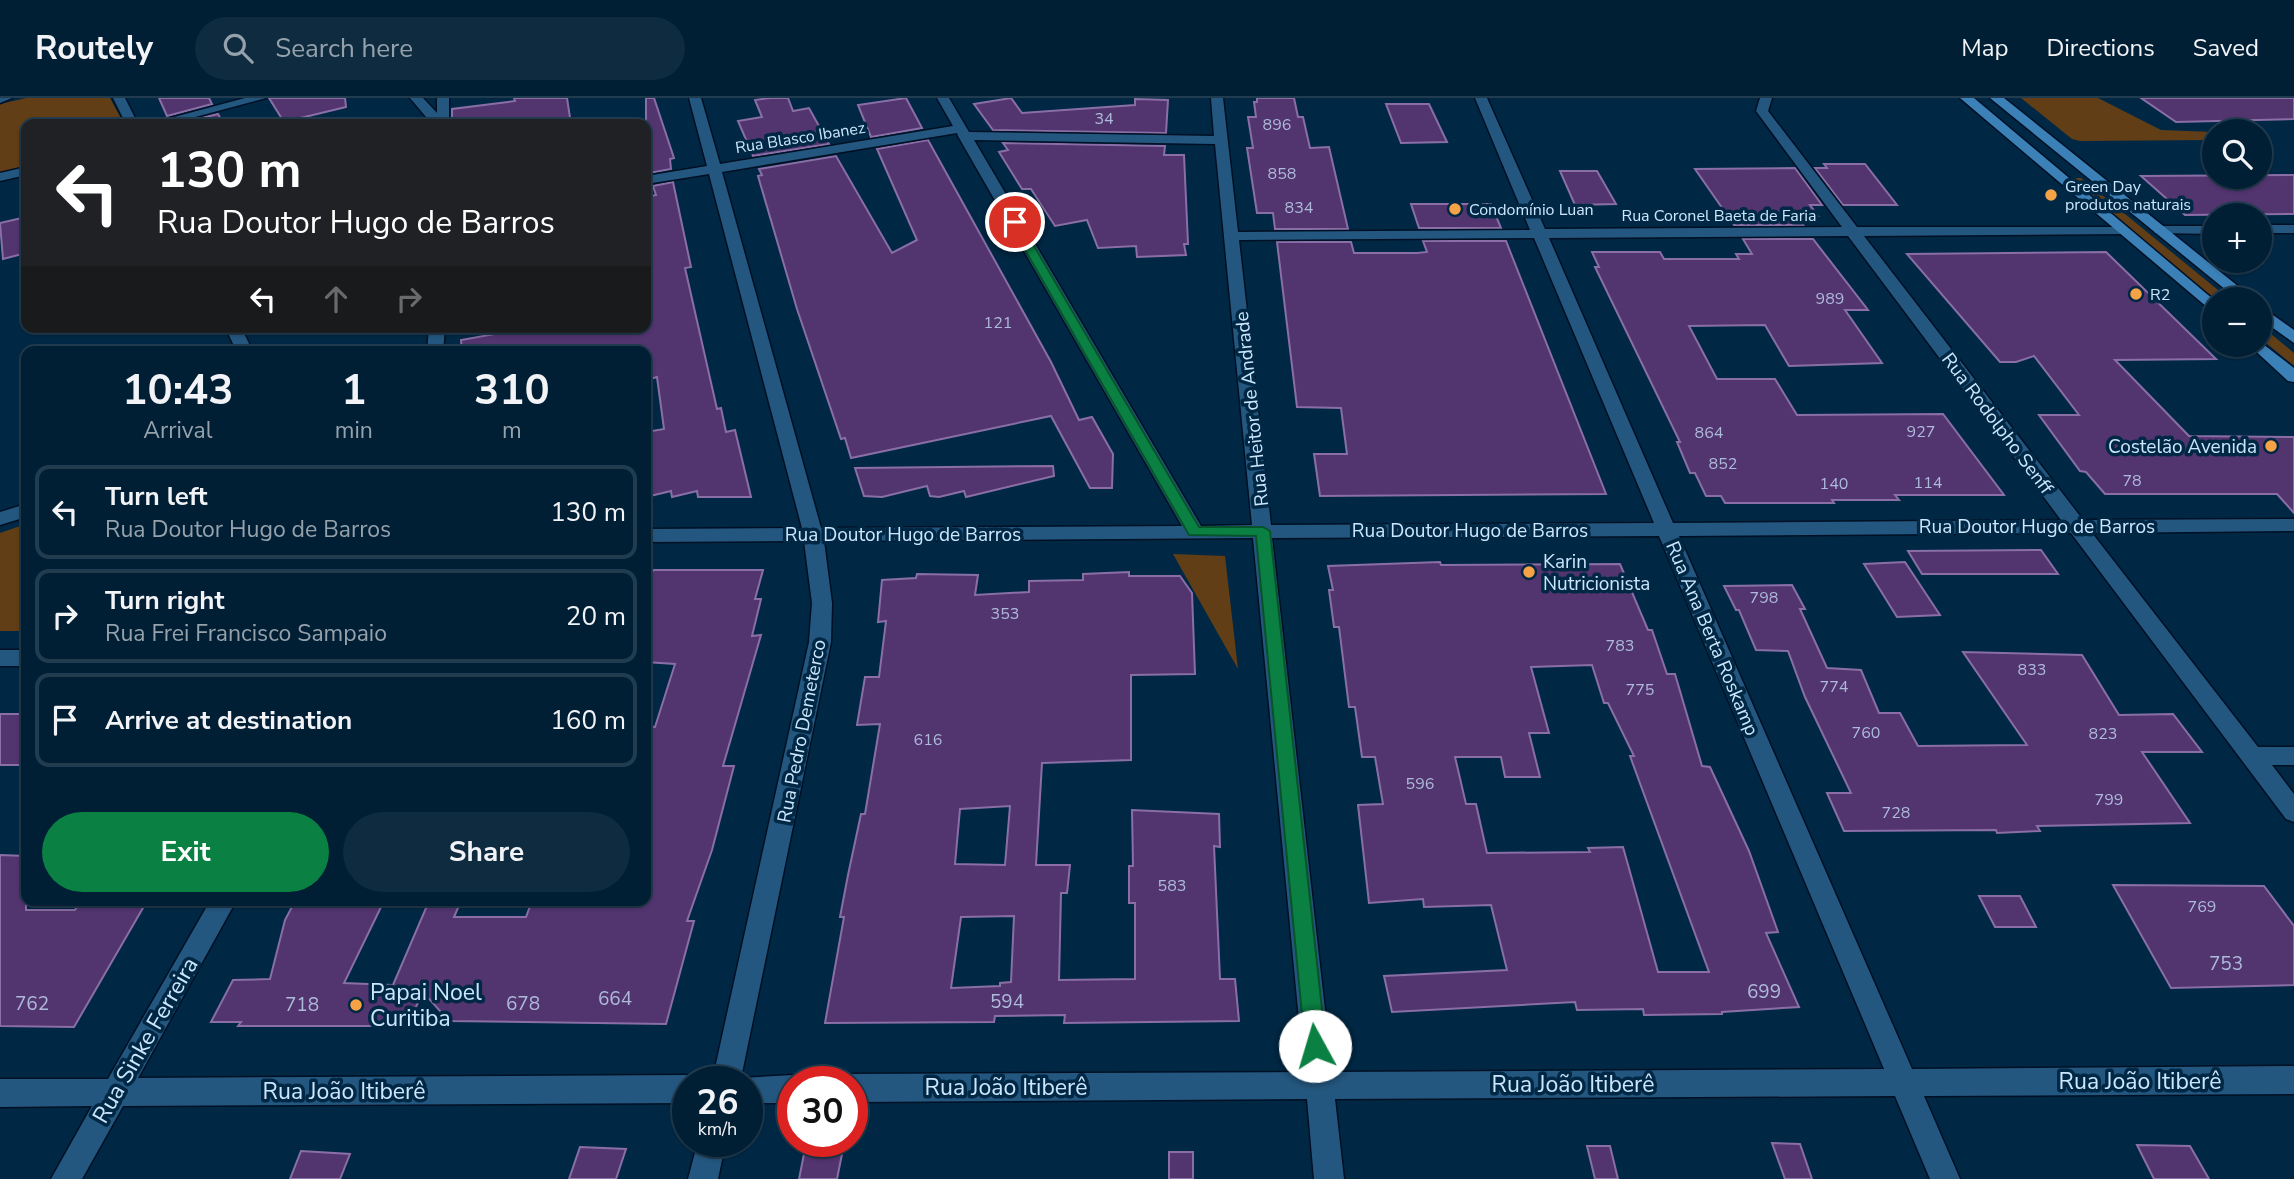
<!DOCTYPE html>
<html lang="en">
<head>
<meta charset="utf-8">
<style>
	:root { --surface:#001e34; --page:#0e2b40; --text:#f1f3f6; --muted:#95a2ac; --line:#223c4f; --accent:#0b8043 }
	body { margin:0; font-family:"Nunito Sans",sans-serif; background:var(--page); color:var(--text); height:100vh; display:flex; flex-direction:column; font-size:26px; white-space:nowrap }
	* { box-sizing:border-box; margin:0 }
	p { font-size:23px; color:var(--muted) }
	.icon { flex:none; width:38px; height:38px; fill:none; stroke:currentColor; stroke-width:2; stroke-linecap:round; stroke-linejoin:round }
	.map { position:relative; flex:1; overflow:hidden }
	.drawer { position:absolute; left:21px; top:248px; width:630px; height:560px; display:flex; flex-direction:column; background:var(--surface); border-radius:14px; box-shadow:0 2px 5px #0004,0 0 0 2px var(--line) }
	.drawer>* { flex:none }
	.guide { position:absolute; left:21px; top:21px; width:630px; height:214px; border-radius:14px; box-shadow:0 2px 5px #0004,0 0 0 2px var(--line); background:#202124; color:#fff; overflow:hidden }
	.fabs { position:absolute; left:2202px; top:21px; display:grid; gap:14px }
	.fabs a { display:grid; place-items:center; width:70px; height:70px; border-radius:50%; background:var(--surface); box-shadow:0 2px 5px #0004,0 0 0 2px var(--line); font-size:35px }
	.speed { position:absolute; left:672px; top:968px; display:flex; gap:14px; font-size:35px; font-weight:700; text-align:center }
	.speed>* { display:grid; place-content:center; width:91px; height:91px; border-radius:50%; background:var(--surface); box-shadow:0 2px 5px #0004,0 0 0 2px var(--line); line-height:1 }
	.speed small { font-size:18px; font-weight:400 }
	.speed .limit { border:10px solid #d22; background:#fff; color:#111 }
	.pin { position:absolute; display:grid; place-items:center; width:60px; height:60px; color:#fff; margin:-30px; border:4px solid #fff; border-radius:50%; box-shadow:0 2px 7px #0007 }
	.me { position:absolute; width:77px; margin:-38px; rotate:354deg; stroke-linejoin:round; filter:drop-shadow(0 0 5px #0008) }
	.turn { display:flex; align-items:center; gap:24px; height:147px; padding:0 21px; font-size:32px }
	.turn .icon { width:91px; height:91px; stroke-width:2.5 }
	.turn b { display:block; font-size:49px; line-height:60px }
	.lanes { display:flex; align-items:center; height:66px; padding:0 21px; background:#0003; justify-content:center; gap:35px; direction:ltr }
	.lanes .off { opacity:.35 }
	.eta { display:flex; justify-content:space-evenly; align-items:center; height:119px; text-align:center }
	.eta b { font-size:42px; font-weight:700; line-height:49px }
	.cta { display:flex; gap:14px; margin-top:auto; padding:14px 21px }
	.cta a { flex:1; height:80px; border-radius:42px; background:var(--accent); color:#fff; font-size:28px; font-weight:700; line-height:80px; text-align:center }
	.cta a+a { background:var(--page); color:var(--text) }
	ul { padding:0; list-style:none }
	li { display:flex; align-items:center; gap:21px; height:94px; margin:0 14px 10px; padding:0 7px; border:4px solid var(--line); border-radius:14px }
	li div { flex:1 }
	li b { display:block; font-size:26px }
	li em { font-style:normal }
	header { display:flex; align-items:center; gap:42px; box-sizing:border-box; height:98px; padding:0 35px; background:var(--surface); border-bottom:2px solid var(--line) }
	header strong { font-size:33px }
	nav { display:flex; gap:38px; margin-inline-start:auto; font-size:24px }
	.search { width:490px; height:63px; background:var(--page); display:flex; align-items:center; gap:18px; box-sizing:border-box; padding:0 24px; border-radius:38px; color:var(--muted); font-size:26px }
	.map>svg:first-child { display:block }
	.green { fill:#623e16 }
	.building { fill:#52346f; stroke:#896fa5; stroke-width:2; fill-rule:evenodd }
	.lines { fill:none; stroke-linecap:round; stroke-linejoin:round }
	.minor-casing { stroke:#001024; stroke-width:3 }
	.major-casing { stroke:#001024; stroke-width:3 }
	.minor { fill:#24577f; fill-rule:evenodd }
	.major { fill:#3b80b7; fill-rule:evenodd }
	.route { fill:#0b8043; stroke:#07532c; stroke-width:2 }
	.poi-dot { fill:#f5a346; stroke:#002845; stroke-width:2.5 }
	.labels { text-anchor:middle; stroke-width:7; stroke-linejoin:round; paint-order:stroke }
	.number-label { font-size:16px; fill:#adbada }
	.far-street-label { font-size:16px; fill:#cbe6fd; stroke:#002845 }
	.far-poi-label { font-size:16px; fill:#cbe6fd; stroke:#002845; text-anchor:start }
	.street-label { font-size:19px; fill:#cbe6fd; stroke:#002845 }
	.poi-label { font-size:19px; fill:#cbe6fd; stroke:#002845; text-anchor:end }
	.near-number-label { font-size:19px; fill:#adbada }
	.near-poi-label { font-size:23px; fill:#cbe6fd; stroke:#002845; text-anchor:start }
	.near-street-label { font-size:23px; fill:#cbe6fd; stroke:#002845 }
</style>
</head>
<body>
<header>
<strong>Routely</strong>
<div class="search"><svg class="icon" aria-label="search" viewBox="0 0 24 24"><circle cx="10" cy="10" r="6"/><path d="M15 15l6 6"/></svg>Search here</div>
<nav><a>Map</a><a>Directions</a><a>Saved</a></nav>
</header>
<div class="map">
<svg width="2294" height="1081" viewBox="0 0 2294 1081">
	<rect width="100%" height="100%" fill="#002845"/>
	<path class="green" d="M26,0h84l14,26h-98v43l-26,7v-70z
		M2021,0h77l63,32 53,2v8l-134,1 -8,-2z
		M2067,80h14l148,121h-15z
		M2259,226l35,29v13l-35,-29z
		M26,426v107h-26v-98z
		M1173,456l52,2 13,113z"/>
	<path class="building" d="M159,0h50l3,6 -45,12z
		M269,0h76l1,9 -62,15z
		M514,0h53l4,26h-119v-15l63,-8z
		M646,0h8l20,60 -4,1 1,10 -22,4 -3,-11z
		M770,0h18l5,13 16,-3 20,36 -76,12 -15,-35 24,-4 -7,-17z
		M906,0l16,30 -51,9 -13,-32z
		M1011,0l11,15 113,-8v-6l33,1 -2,33 -173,-3 -19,-26z
		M1257,0h37l4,19h5l7,31 19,-1 19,82h-73l-2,-16h-16l-10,-65h6l-5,-31h8l-2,-15h3z
		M2141,0h153v21l-118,3z
		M1386,6h43l18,38 -46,1z
		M218,16l6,10h-46z
		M928,42l123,222 28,58 13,-3 21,37 -1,34h-22l-39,-72 -200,42 -6,-20 -4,1 -44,-130 -39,-133 4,-1 -3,-6 77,-13 56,97 25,-13 -40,-91z
		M1003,45l162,3 -1,9h20l4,89h-4l2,11 -49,2 -1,-11 -38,2 -11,-28 -32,6 -24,-37h-9l-23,-37 9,-2z
		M1824,66h41l32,41h-54l-28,-37h12z
		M1795,70l27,37h-12l8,11 -22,1 7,8h-69l-39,-56z
		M1560,73h37l19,33 -41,1z
		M2294,77v39l-109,1 -44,-39z
		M673,84l18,85 -6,1 32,141 4,-1 5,24 9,-2 16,67h-53l-1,-6 -25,6 -1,-6 -25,6v-65l18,-3 -7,-52 -11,3v-28h-184l-1,-12 50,-9v-4h135v-130l10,-2 -3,-9z
		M1411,106h80l10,24h-82z
		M26,119v36l-23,6 -3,-36z
		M1743,141h70l55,71h-23l37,53 -93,3 -24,-41 -76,1 28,53h58l22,36 146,-1 61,81h-109l4,5h-67l2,3h-109l-4,-7h-15l-11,-23h-5l-13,-31h3l-85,-175h4l-7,-15h68l4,7h75l-3,-5h16z
		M1423,143h83l100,253 -286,2 -6,-42h33l-6,-46 -44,-1 -20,-165h74l3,11h63l10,-1z
		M2106,154l110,107 -101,1 74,76 105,1v76l-17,-19h-172l-19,-22 -6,-1 -41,-56h40l-45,-59 -18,6h-16l-93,-108z
		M1053,368l1,10 -88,21 -2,-6 -25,6 -9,-1 -3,-10 -45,11 -18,-1 -9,-28z
		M2041,452l17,24h-136l-14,-23z
		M1440,464l1,3 179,-1 28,66h4l15,44h8l27,92 8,1 39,84 29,81 -12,1 33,74 -77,5v2l-78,1 -1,-6 -66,1 -2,-8 -183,10 -8,-36 123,-6 -16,-65 -67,2 -1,-8 -54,4 -11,-98 25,-1 -8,-47h-13l-7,-50h-6l-10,-80h-5l-5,-37h4l-5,-24zM1592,567l12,38h4l26,53h-4l79,216h-51l-35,-125 -35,1 2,4 -103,1 -11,-49h-10l-11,-47h46l4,20h35l-11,-44h20l-18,-66z
		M1905,464l35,53 -43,2 -33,-53z
		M653,472h110l-8,29h6l-9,37 9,-1 -38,131h11l-22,84 -25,71h7l-28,103 -217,-3 -26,-29 -16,34h-169l3,-4h-30l22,-42 37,-1 15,-59 10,-19h89l-40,82 49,2 36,-84h32l-7,16h72l6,-16h114v-175l9,1 20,-63 -29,-2v-85h5z
		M1129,474v4h51l12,17 3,81 -64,1v85l-89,3 -6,102h34l-3,28h-6l-2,87 76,-1v-76h-6v-37h4l-1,-56 87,4 1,33 -6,-1 6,133h15l4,42 -175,2 1,-8 -70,1 -1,6 -169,1 19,-106h-4l8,-42 13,-61h4l15,-90 -23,1 8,-48h14l7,-56 -8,1 4,-42 34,-2 1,-4 61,1 -3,20 54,-3v-11l54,-1v-6zM1010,708l-5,59 -50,-1 5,-55zM1014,818l-3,66 -11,1v3l-49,2 10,-71z
		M1792,487l13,24h-5l27,59 34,2 18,43h21l18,33 109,-1 -64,-93 119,3 37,60 54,-1 29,38h-60l48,71 -153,3 3,5 -43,2 -1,-3 -152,1 -17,-38h24l-46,-96 -17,-46 -32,-1 -17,-40h-3l-12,-24z
		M0,616h26v51h-26z
		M0,757l26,1v54h49l5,-9h67l-73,126 -74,-1z
		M2113,787l151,1 30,40v59l-123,3z
		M1979,798h41l16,31h-41z
		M1772,1045l28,1 12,35h-27z
		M2137,1047l53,1 19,33h-55z
		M1587,1048h23l8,33h-23z
		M580,1049l46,2 -10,30h-47z
		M805,1051h38l-6,30h-38z
		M301,1053l49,3 -10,25h-50z
		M1169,1054h24v27h-24z"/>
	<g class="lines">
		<defs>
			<path id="minor" d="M0,0h12l-12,5z
				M113,0h12l13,26h-12z
				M245,0h21l-97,26h-21z
				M410,0h13l14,15v-15h12v26h-17z
				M689,0h12l19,66 233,-38 -16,-28h12l20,34 245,4 -3,-38h12l15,134 292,-2 -55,-132h12l58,131 297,-2 -86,-116 4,-13h12l-4,13 89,116h270l2,3 -7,4 -258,2 219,284 211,-1v12l-202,2 166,214h36v18h-22l22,29v28l-8,-3 -215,-286 -392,3 233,533 382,-3v28l-370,2 36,83h-30l-35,-83 -560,3 9,80h-30l-7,-80 -455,3v-20h-11l11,-8 452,-2 -51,-534 -429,3 8,62 -1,39 -90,436 52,-3 11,7h-11v21h-46v-21h-35l97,-440 3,-39 -8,-62 -158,1v-13l156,-1 -93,-354 -63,10v-8l61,-10zM957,35l1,3 224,390 -361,2 -99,-356zM974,42l241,4 37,381 -51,1zM1848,138l213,284 -388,3 -124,-285zM1534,140l120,285 -383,2 -32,-285zM1659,438l225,533 -552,3 -60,-534z
				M26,69v8l-26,6v-8z
				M2259,127h35v8h-35z
				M2160,128h54v8l-59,-1 -2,-3z
				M225,229h16l12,25h-16z
				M429,229h16l-2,25h-16z
				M26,406v13l-26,8v-13z
				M0,552h26v16h-26z
				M210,803h26l-98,177 550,-3 11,7h-11v21l-565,3 -41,73h-31l41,-73 -92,1v-28h108z
				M698,1043h28l-8,38h-30z"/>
			<path id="major" d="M1960,0h14l240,202v13z
				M1990,0h14l250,201h-17z
				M2259,207l35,25v13l-35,-25z
				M2259,243l35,27v14l-6,-1 -39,-36h10z"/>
		</defs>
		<use href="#minor" class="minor-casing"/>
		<use href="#major" class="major-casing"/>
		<use href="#minor" class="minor"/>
		<use href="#major" class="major"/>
	</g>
	<path class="route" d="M1011,122l9,2 179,305h64l7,4 56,515 -3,7 -8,3 -7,-3 -3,-7 -49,-510 -67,-1 -180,-313z"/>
	<g class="poi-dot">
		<circle cx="2051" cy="97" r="7"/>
		<circle cx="1455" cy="111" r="7"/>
		<circle cx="2136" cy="196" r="7"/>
		<circle cx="2271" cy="348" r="7"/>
		<circle cx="1529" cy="474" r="7"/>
		<circle cx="356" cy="907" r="7"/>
	</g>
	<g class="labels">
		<g class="number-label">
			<text x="1104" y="26">34</text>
			<text x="1277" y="32">896</text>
			<text x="1282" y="81">858</text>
			<text x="1299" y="115">834</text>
			<text x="1830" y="206">989</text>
			<text x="998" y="230">121</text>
			<text x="1921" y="339">927</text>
			<text x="1709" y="340">864</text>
			<text x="1723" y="371">852</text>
			<text x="2132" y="388">78</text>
			<text x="1928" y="390">114</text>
			<text x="1834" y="391">140</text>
			<text x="1764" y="505">798</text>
			<text x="1005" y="521">353</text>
			<text x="1620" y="553">783</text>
			<text x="2032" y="577">833</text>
			<text x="1834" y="594">774</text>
			<text x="1640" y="597">775</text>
			<text x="1866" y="640">760</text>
			<text x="2103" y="641">823</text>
			<text x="928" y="647">616</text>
			<text x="1420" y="691">596</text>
			<text x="2109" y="707">799</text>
			<text x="1896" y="720">728</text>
			<text x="1172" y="793">583</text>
			<text x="2202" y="814">769</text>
		</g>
		<g class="far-street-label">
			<text transform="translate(800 39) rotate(-9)" y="6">Rua Blasco Ibanez</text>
			<text x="1719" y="123">Rua Coronel Baeta de Faria</text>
		</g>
		<g class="far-poi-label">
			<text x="2065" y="94">Green Day<tspan x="2065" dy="18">produtos naturais</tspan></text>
			<text x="1469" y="117">Condomínio Luan</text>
			<text x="2150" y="202">R2</text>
		</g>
		<g class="street-label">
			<text transform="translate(1251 311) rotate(-96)" y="7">Rua Heitor de Andrade</text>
			<text transform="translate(1998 325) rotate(53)" y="7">Rua Rodolpho Senff</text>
			<text x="2037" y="435">Rua Doutor Hugo de Barros</text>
			<text x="1470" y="439">Rua Doutor Hugo de Barros</text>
			<text x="903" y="443">Rua Doutor Hugo de Barros</text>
			<text transform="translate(1713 540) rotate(67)" y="7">Rua Ana Berta Roskamp</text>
			<text transform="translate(801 633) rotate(-79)" y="7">Rua Pedro Demeterco</text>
		</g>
		<g class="poi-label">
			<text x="2257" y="355">Costelão Avenida</text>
			<text x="1543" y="470" text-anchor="start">Karin<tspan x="1543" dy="22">Nutricionista</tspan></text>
		</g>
		<g class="near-number-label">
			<text x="2226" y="872">753</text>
			<text x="1764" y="900">699</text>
			<text x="615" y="907">664</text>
			<text x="1007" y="910">594</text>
			<text x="32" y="912">762</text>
			<text x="523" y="912">678</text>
			<text x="302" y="913">718</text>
		</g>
		<g class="near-poi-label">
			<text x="370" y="902">Papai Noel<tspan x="370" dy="26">Curitiba</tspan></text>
		</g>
		<g class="near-street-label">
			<text transform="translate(145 942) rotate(-60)" y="8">Rua Sinke Ferreira</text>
			<text x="2140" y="991">Rua João Itiberê</text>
			<text x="1573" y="994">Rua João Itiberê</text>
			<text x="1006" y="997">Rua João Itiberê</text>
			<text x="344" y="1001">Rua João Itiberê</text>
		</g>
	</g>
</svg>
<div class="fabs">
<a><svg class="icon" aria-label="search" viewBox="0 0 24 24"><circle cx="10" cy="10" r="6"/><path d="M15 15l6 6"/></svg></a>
<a>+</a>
<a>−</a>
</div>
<div class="speed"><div>26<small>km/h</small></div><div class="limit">30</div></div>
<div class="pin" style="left:1015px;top:124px;background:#d93025"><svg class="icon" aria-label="arrive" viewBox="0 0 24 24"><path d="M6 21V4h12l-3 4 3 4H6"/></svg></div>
<svg class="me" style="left:1315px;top:948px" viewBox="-20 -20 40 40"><circle r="19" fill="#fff"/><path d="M0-13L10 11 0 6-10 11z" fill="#0b8043"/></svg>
<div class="guide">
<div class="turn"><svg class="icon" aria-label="left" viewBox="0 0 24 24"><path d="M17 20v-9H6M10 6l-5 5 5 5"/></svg><div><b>130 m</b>Rua Doutor Hugo de Barros</div></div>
<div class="lanes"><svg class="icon" aria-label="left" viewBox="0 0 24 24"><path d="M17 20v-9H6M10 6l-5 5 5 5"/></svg><svg class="icon off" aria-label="ahead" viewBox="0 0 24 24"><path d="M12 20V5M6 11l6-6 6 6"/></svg><svg class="icon off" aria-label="right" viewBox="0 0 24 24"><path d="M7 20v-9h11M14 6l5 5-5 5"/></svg></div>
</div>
<section class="drawer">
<div class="eta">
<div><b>10:43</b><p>Arrival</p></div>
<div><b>1</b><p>min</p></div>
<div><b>310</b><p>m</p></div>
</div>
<ul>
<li><svg class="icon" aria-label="left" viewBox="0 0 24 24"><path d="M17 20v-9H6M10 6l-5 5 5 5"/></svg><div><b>Turn left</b><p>Rua Doutor Hugo de Barros</p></div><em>130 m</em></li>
<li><svg class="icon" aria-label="right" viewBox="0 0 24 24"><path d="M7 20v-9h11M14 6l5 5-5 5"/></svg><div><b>Turn right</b><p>Rua Frei Francisco Sampaio</p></div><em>20 m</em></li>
<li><svg class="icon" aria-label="arrive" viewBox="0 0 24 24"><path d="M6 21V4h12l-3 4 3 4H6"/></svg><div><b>Arrive at destination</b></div><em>160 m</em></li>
</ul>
<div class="cta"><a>Exit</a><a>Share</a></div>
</section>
</div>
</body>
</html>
